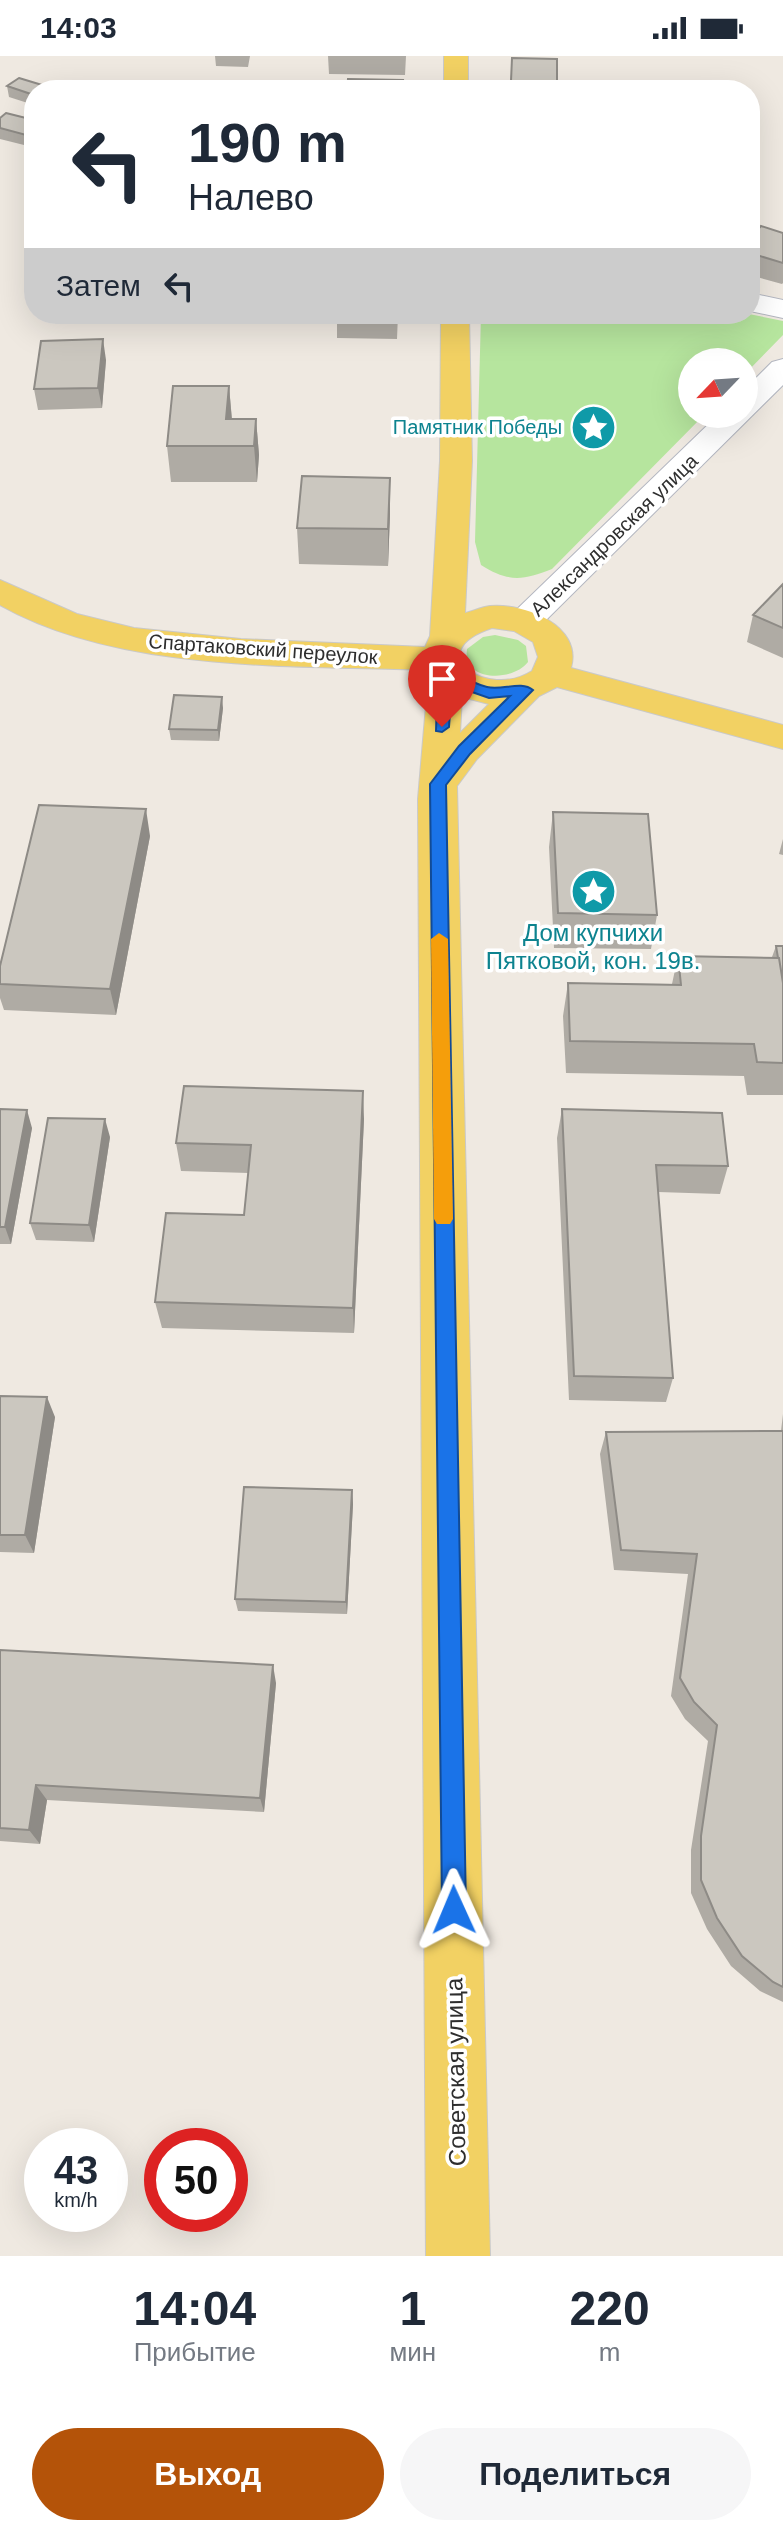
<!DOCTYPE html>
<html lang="ru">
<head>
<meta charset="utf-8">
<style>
	:root { --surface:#fff; --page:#f6f6f7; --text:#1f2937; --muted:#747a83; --accent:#b45309 }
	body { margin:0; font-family:Arial,sans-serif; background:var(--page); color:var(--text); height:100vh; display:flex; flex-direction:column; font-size:30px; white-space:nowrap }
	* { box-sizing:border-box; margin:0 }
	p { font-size:26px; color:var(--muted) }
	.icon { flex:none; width:44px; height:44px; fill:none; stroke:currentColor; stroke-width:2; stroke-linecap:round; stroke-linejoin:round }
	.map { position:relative; height:2200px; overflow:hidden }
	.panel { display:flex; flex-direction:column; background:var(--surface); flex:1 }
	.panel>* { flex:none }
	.guide { position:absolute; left:24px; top:24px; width:736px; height:244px; border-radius:32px; box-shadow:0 8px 32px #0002; background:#fff; color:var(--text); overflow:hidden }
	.needle { width:52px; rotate:245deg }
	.tools { position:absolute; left:678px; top:292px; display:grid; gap:16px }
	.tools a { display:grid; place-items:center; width:80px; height:80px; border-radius:50%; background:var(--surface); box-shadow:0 8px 32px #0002; font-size:40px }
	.speed { position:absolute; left:24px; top:2072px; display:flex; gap:16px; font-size:40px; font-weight:700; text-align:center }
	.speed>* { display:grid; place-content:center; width:104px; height:104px; border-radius:50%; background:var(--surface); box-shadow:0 8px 32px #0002; line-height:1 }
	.speed small { font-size:20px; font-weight:400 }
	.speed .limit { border:12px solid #d22; background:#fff; color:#111 }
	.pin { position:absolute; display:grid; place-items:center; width:68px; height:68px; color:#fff; margin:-82px -34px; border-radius:50% 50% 50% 0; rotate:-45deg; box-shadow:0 0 8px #0007 }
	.pin .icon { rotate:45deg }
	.me { position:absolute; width:88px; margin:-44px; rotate:359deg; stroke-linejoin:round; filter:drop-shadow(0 0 6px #0008) }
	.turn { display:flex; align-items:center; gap:28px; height:168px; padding:0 32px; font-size:36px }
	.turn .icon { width:104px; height:104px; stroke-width:2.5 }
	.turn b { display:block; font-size:56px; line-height:68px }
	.then { display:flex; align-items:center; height:76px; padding:0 32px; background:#0003; gap:16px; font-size:30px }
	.eta { display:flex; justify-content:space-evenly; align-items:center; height:136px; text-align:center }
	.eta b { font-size:48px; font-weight:800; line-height:56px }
	.action { display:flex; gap:16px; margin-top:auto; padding:16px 32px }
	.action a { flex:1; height:92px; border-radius:48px; background:var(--accent); color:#fff; font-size:32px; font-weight:800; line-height:92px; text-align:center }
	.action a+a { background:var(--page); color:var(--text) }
	.status { display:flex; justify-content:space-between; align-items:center; height:56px; padding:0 40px; background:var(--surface); direction:ltr }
	.status svg { height:22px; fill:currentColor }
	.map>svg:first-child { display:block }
	.green { fill:#b6e59e }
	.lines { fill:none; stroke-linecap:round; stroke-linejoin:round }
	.minor-casing { stroke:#b4b7c1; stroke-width:2 }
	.major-casing { stroke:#c9c9c9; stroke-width:2 }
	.minor { fill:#fff; fill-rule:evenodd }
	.major { fill:#f2d163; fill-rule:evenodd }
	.wall { fill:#afaba4 }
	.shaded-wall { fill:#8e8b86 }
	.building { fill:#cbc7bf; stroke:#8e8b86; stroke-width:2 }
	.route { fill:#1a73e8; stroke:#114b97; stroke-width:2 }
	.slow { fill:#f59e0b }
	.labels { text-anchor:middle; stroke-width:7; stroke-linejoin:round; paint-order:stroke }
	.far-culture-label { font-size:20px; fill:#0d838f; stroke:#fff; text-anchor:end }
	.far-street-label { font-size:20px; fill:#2e2e2e; stroke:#fff }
	.culture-label { font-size:24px; fill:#0d838f; stroke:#fff }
	.street-label { font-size:24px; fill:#2e2e2e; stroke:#fff }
</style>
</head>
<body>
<div class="status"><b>14:03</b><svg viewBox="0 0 49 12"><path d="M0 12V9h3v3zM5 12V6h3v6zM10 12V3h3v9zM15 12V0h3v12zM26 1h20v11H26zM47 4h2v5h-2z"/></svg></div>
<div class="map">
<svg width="783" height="2200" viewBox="0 0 783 2200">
	<rect width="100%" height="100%" fill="#efe9e1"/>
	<path class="green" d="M481,258h268l34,7v14l-39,40v-13h-52v52h13l-153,155c-30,12 -44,13 -71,-4l-6,-23z
		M495,579l23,5 8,6 2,16c-15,20 -66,20 -61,-13l16,-12z"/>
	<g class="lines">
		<defs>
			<path id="minor" d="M750,237l33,7v18l-33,-7z
				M783,303v26l-247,245 -12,3 -12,-3 -5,-8 5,-8 207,-200h25v-24l28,-28z"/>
			<path id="major" d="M444,0h24v34h-24z
				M441,258h28l3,147 -7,152c8,-2 17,-6 25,-7 34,-3 93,19 81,62l212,57v24l-226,-62 -18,9 -62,63 -20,27 33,1470h-64l-8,-1457 11,-129c-136,-5 -308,3 -429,-65v-25l77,34 57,14 107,11 184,8 5,-11 10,-175zM492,572l22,3 19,11 5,15 -6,14c-45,29 -113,-19 -40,-43zM462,641l27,7 -29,29z"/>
		</defs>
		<use href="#minor" class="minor-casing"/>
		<use href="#major" class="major-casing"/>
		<use href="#minor" class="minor"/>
		<use href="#major" class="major"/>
	</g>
	<path class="wall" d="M215,0h35l-2,11 -32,-1z
		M328,0h78l-1,19 -76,-1z
		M512,2l45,24v8h-47z
		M7,30l45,2v2h-18v15l-25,-8z
		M0,62l34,2v21l-6,5 -28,-7z
		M783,177v50l-1,1 -32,-9v-37z
		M337,258h61l-1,25 -60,-1z
		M106,304l-4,48 -64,2 -4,-21z
		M229,330l3,33h24l3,36 -2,27h-86l-4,-36z
		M390,458l-2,52 -89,-2 -2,-36z
		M783,528v74l-36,-16 6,-27z
		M223,652l-4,33 -48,-1 -2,-11z
		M553,756l104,103 -6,34 -97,-1 -5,-101z
		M150,780l-34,179 -112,-5 -4,-12v-32z
		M783,783v16l-4,-1z
		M776,890h7v149h-36l-3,-19 -178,-3 -3,-57 5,-33 104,1 6,-28 94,1z
		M0,1053l32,19 -21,116h-11z
		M562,1053l166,57 -8,28 -62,-2 15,186 -7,24 -97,-2 -12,-262z
		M364,1063l-10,214 -192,-5 -7,-26 89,-87 5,-42 -68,-2 -5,-28z
		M110,1081l-16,105 -58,-2 -6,-17z
		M0,1340l55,21 -21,136 -34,-1z
		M783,1358v588l-23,-11 -29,-25 -24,-37 -16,-36v-43l17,-109 -23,-22 -14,-23 17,-122 -74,-4 -14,-116 6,-22 175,-1z
		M352,1434l1,14 -6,110 -109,-3 -3,-12z
		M0,1594l276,33 -12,129 -217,-12 -7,44 -40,-3z"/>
	<path class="shaded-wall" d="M34,73v12l-6,5 -2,-11z
		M103,283l3,21 -4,48 -4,-20z
		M229,330l3,36 -6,-3z
		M256,363l3,36 -2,27 -3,-36z
		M390,422v36l-2,52v-37z
		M222,641l1,11 -4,33 -1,-11z
		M146,753l4,27 -34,179 -6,-26z
		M363,1035l1,28 -10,214 -1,-25z
		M27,1054l5,18 -21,116 -6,-17z
		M105,1063l5,18 -16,105 -5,-17z
		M47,1341l8,20 -21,136 -9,-18z
		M352,1434l1,14 -6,110 -1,-12z
		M273,1609l3,18 -12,129 -4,-14z
		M36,1729l11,15 -7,44 -11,-14z"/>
	<path class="building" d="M512,2l45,1v23l-46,-1z
		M19,22l33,10 -4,2h-14v5l-27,-9z
		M348,23l55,1 -1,10h-55z
		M6,57l28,7v9l-8,6 -26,-7v-10z
		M761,170l22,7v30l-33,-10v-15z
		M337,258h61l-1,4 -60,-1z
		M103,283l-5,49 -64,1 7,-48z
		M173,330h56l-3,33h30l-2,27h-87z
		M302,420l88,2 -2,51 -91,-1z
		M783,528v44l-30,-13z
		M174,639l48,2 -4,33 -49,-1z
		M39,749l107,4 -36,180 -110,-5v-18z
		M553,756l95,2 9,101 -99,-2z
		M776,890h7v37l-4,-25h-1z
		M678,900l101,2 4,25v80l-26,-1 -3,-18 -184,-3 -2,-58 113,2z
		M184,1030l179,5 -10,217 -198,-6 11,-89 78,2 7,-70 -75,-2z
		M0,1053l27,1 -22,117h-5z
		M562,1053l160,4 6,53 -72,-1 17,213 -99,-2z
		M48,1062l57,1 -16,106 -59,-2z
		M0,1340l47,1 -22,138h-25z
		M783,1375v556l-10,-5 -31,-26 -25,-38 -16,-38v-44l16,-111 -23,-23 -14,-24 17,-124 -76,-4 -15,-118z
		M244,1431l108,3 -6,112 -111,-3z
		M0,1594l273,15 -13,133 -224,-13 -7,45 -29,-2z"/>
	<path class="route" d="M446,610c14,6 23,17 41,21 15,4 34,-7 46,3l-63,64 -24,31 20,1125 -4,9 -8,3 -8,-3 -4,-9 -12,-1126 29,-38 51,-50 -21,2 -37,-13 -3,42 -7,5 -6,-1 2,-60z"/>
	<path class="slow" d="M439,877l9,6 5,280 -3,5h-13l-3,-5 -3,-280z"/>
	<defs>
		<symbol id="sight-disc" viewBox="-11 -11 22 22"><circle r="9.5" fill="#0f9aa8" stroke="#fff"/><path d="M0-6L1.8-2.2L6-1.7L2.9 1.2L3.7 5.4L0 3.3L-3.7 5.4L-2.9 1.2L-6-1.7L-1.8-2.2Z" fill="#fff"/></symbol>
	</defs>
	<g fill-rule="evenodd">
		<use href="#sight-disc" x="568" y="346" width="51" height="51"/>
		<use href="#sight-disc" x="568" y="810" width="51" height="51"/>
	</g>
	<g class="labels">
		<g class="far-culture-label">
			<text x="562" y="378">Памятник Победы</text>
		</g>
		<g class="far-street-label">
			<text transform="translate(614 479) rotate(-44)" y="7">Александровская улица</text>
			<text transform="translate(263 593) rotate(4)" y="7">Спартаковский переулок</text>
		</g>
		<g class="culture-label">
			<text x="593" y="885">Дом купчихи<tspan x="593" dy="28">Пятковой, кон. 19в.</tspan></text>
		</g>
		<g class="street-label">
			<text transform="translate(456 2016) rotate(-91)" y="8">Советская улица</text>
		</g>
	</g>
</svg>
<div class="tools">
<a><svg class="needle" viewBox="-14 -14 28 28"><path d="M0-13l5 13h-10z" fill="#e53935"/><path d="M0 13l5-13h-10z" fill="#747a83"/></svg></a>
</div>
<div class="speed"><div>43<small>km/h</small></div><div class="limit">50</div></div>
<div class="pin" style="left:442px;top:671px;background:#d93025"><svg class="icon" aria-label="arrive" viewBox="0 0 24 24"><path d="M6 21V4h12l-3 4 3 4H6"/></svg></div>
<svg class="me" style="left:454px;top:1854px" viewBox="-20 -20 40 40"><path d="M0-17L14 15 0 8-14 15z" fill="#1a73e8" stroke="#fff" stroke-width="4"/></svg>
<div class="guide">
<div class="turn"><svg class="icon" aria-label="left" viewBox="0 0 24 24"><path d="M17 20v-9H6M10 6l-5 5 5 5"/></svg><div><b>190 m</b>Налево</div></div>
<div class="then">Затем<svg class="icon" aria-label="left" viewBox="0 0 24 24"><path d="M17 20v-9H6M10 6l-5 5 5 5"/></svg></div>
</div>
</div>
<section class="panel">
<div class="eta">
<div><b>14:04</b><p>Прибытие</p></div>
<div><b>1</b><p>мин</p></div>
<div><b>220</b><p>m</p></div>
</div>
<div class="action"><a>Выход</a><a>Поделиться</a></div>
</section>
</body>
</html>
